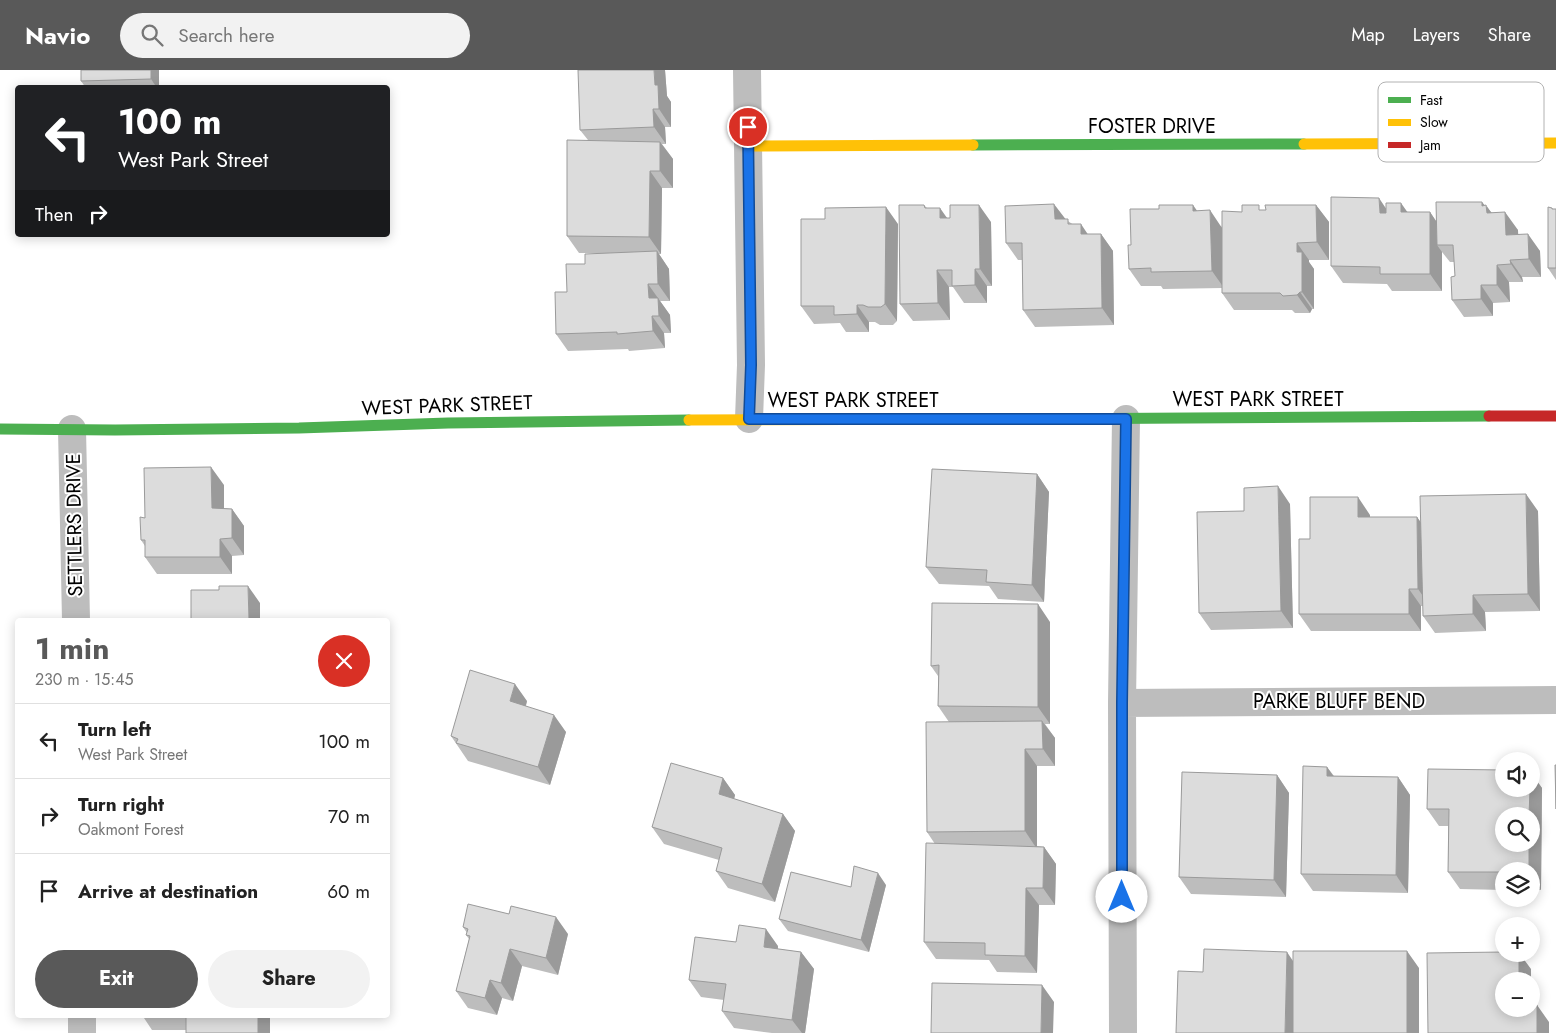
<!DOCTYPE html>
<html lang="en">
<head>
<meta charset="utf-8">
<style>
	:root { --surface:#fff; --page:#f2f2f2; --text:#222; --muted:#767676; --line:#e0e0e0; --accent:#595959 }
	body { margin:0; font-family:Jost,sans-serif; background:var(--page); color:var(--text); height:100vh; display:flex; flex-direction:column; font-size:19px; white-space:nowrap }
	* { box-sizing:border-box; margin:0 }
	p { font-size:16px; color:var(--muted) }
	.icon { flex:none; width:28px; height:28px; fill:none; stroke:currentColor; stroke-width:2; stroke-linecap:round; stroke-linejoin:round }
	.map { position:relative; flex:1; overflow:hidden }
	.drawer { position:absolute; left:15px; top:548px; width:375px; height:400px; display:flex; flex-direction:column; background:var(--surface); border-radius:5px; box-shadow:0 2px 12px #0003 }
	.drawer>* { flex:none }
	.hud { position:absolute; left:15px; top:15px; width:375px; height:152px; border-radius:5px; box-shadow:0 2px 12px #0003; background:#202124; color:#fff; overflow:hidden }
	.controls { position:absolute; left:1495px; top:682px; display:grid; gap:10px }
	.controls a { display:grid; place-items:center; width:45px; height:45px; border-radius:50%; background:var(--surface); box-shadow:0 2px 12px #0003; font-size:25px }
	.pin { position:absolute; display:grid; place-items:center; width:42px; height:42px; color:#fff; margin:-21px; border:2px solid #fff; border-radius:50%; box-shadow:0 1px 5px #0007 }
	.me { position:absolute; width:55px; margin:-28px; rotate:0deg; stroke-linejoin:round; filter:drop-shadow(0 0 4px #0008) }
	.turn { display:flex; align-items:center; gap:18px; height:105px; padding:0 20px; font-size:22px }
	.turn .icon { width:65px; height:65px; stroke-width:2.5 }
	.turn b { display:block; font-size:35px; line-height:42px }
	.then { display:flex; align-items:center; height:48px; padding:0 20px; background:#0003; gap:10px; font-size:19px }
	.round { display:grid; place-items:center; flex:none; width:52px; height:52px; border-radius:26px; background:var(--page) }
	.overview { display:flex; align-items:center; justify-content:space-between; height:85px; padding:0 20px }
	h1 { font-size:30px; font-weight:700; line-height:38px; color:var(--accent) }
	.button { display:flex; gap:10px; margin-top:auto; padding:10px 20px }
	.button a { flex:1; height:58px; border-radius:30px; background:var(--accent); color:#fff; font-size:20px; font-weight:700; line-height:58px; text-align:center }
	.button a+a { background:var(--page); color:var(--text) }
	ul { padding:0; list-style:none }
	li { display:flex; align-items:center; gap:15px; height:75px; padding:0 20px; border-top:1px solid var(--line) }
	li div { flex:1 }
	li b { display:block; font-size:19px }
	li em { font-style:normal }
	header { display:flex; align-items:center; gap:30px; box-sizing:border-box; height:70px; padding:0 25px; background:var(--accent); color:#fff }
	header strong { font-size:24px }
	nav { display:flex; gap:28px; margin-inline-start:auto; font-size:18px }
	.search { width:350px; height:45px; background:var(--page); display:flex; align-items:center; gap:12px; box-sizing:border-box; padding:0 18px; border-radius:28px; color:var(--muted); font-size:19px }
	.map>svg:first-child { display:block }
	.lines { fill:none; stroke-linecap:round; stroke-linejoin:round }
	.street { stroke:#bdbdbd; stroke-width:28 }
	.fast { stroke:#4caf50; stroke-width:11 }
	.slow { stroke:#ffc107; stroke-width:11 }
	.jam { stroke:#c62828; stroke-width:11 }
	.wall { fill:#bdbdbd }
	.shaded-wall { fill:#9a9a9a }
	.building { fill:#dcdcdc; stroke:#9a9a9a }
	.route-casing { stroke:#114b97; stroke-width:12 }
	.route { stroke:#1a73e8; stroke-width:9 }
	.labels { text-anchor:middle; stroke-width:4; stroke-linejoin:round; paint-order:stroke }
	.street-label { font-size:20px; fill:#000; stroke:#fff }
	.key { fill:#fff; stroke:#b2b2b2; stroke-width:1 }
	.key-label { font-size:14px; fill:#000 }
</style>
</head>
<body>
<header>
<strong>Navio</strong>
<div class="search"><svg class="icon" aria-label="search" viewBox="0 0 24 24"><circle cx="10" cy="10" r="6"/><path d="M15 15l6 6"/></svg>Search here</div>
<nav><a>Map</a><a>Layers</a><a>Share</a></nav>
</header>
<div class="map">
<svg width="1556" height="963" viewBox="0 0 1556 963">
	<rect width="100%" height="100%" fill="#fff"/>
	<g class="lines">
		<path class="street" d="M747,0l4,295 -2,54
			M72,359l4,191
			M1122,633l434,-3
			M82,945v18
			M1123,963l-1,-330 4,-284"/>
		<path class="fast" d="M973,75l331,-1
			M1026,349l463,-3
			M0,359l115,1 184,-2 149,-5 241,-3"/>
		<path class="slow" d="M1304,74l252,-1
			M748,76l225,-1
			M689,350l337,-1"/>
		<path class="jam" d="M1489,346h67"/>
	</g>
	<path class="wall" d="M81,0h78v18h-73l-5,-7z
		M665,0l2,26 4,6v25h-6l1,17h-4l11,15v29h-11l-1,66h-2l10,15 1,32h-10l10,14 1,18h-7l1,15 -36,3 -1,-2 -60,2 -12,-17 11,-42 18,-28 13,-11h-19l-12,-17 21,-96 -8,-10z
		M924,135l3,3 20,10 44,4 1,64h-5v17h-23l-11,-16h-4l1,33 -37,1 -13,-17z
		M1316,135l13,17v38h-20v2l5,7v40h-2l-2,4h-15l-3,-3h-58l-12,-17v-5l-59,1 -2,-3h-20l-12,-17 2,-24 67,-34 24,16 20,-15 24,-2z
		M1484,135l8,8 26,17v4l22,17 1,26h-19l1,5h-14l1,20 -17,1v13l-29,1 -12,-17 3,-24 -1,-14h-4l-8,-10v39h-50l-5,-7 -44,-1 -12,-17 55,-58 22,4h22l6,9z
		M1552,138l1,1h3v71l-8,-12z
		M1065,149l22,15h14l12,17 1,74 -79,2 -12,-17 -1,-50h-4l-12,-17z
		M898,154l-1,97 -4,4h-13l-5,-3h-6v10h-23l-6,-9 -26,1 -13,-18z
		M1037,404l12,18 -5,110 -46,-3 -9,-13 -50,-2 -13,-17z
		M224,415v23l8,1 12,17v29l-12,1v18h-75l-12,-17v-11l-4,-6 4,-22z
		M1290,434l3,124 -82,2 -12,-17z
		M1538,441l2,100 -55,1 1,19 -51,2 -12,-17v-10h-2v25h-110l-12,-17 11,-75 60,-24v2h47l4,6z
		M1050,552v102h-5l10,14v28h-18v80l7,1 12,17 -1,41h-16l-2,68 -40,-1 -8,-12 -53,-1 -12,-17 11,-98 -8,-12 22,-110 -11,-16v-30l-7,-10z
		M527,631l-1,5 40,26 -16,53 -82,-24 -17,-25z
		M1327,697l7,9 64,1 12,18 -2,98 -95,-2 -12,-17z
		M1531,703l11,15 -1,102h-10v-19h-27v19l-44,-1 -12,-17v-46h-9l-12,-17 104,-20z
		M1277,705l12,18 -3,104 -95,-3 -12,-17z
		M723,708l12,17 -1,4 49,15 12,17 -20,71 -47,-14 -12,-17 3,-11 -55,-16 -12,-17z
		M886,815l-17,67 -81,-21 -9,-12 72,-32z
		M463,857l105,7 -10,41 -36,-9 -9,35 -11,-3 -5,17 -29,-7 -12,-17 13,-52 -3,-4 1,-2z
		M736,872l42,4v3l23,3 13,17 -9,64h-33l-38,-5 -12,-17 2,-11 -23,-3 -12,-17z
		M142,945h128v18h-84v-3h-34z"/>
	<path class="shaded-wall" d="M151,0h8v18h-2l-6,-9z
		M654,0h11l2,26 4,6v25l-12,-18 -4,-24z
		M653,39l12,18 1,17 -12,-17z
		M660,72l13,17v29l-13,-17z
		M650,101l12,17 -1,66 -12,-17z
		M1379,128l12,18 -11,-3z
		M1482,132l5,6 -1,-3 12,17 1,8 -17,-24z
		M1401,133l12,17 -12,-8z
		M1054,134l13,17 -12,-2z
		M979,135l12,17 1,64 -12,-17z
		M1193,135l12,17 -12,-11z
		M1316,135l13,17v38l-12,-18z
		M886,137l12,17 -1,97 -12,-17z
		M940,138l12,17 -12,-7z
		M1210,140l12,18 2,60 -12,-17z
		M1430,142l12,18 -5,15 5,7v39l-12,-17z
		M1505,142l13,18 1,22 -13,-17z
		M1081,154l12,18 -12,-8z
		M1101,164l12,17 1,74 -12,-17z
		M1528,164l12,17 1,26 -12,-18z
		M1297,173l12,17v2l5,7v40l-12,-17 -5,-40z
		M657,181l12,18 1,32 -12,-17z
		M1510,190l12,17 1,5 -12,-18z
		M1497,195l12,17 1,20 -13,-17z
		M975,199l12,17v17l-12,-18z
		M937,200l12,17 1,33 -12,-17z
		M648,214l22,31 1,18 -12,-17 -10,-18z
		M1481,215l12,18v13l-12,-17z
		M1300,222l12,17 -2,4 -13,-18z
		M857,235l12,17v10l-12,-18z
		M652,246l12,17 1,15 -12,-17z
		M211,397l13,18v40l-12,-17z
		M1037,404l12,18 -5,110 -12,-17z
		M1278,416l12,18 3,124 -12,-17z
		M1526,424l12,17 2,100 -12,-17z
		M1358,427l12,18v20l-12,-18z
		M232,439l12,17v29l-12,-17z
		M1417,447l12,17 1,72 -12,-17z
		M220,469l12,17v18l-12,-17z
		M248,516l12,17v17h-11z
		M1409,519l12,17v25l-12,-17z
		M1473,525l12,17 1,19 -13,-17z
		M1038,534l12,18v102l-12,-17z
		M515,614l12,17 -5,17 -12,-17z
		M554,645l12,17 -16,53 -12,-18z
		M1042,651l13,17v28l-12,-17z
		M1025,679l12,17v83l-12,-18z
		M1327,697l12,17 -12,-8z
		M1531,703l11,15 -1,102 -10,-14v-5h-2v-27h2v-28h-2l1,-27h1z
		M1277,705l12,18 -3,104 -12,-17z
		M1398,707l12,18 -2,98 -12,-18z
		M723,708l12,17 -4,17 -12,-18z
		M783,744l12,17 -20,71 -13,-18z
		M1044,777l12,17 -1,41 -12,-17z
		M878,803l8,12 -17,67 -8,-12z
		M1026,818l13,17 -2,68 -12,-17z
		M556,847l12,17 -10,41 -12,-17z
		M766,859l12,17 -2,19 -12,-18z
		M510,879l12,17 -9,35 -12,-18z
		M1407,881l12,17v65h-12z
		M801,882l13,17 -9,64h-3l-10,-13z
		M1287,882l12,18 -1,63h-13z
		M1519,884h1l11,15v12h-12z
		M490,910l12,18 -5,17 -12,-17z
		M1042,915l12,17 -1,31h-12z
		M1537,935l12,17v11h-12z
		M258,945h12v18h-12z"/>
	<path class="building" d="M81,0h70v9l-70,2z
		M578,0h76l1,15h3l1,24h-6l1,18 -74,3z
		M567,70l93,2v29h-10l-1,66 -82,-1z
		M1331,127l48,1 1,15h6v-10h15v9h29v62h-50v-7l-49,-1z
		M1436,132h46v4l4,-1 1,8 18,-1 1,23 22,-1 1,25 -19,1 1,4 -14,1v20h-16v14l-29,1 -1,-23 4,-1 -2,-31h-16z
		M1054,134l1,15h13v5h13v10h20l1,74 -79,2 -1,-67h-16l-1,-37z
		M899,135h25l1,3h15v10h10v-13h29l1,64h-5v16l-23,1v-16h-15l1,33 -38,1z
		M1159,135h34v6l17,-1 2,61 -61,1v-4l-22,1 -1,-24h3l-1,-36h29z
		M1242,135h17v5h7l-1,-5h51l1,37 -20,1v9h5v40h-2l-3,3 -14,1 -3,-3h-58v-82l20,1z
		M886,137l-1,97 -4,3h-13l-5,-2h-6v9l-23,1v-9h-33v-87h24v-11z
		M1548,137l4,1v1h4v59h-8z
		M657,181l1,33h-10l1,14h9l1,18h-7l1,15 -36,3v-2l-61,2 -1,-42h12l-1,-28h19v-10z
		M211,397l1,41 20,1v29l-12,1v18h-75v-17h-4l-1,-23 5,1 -1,-50z
		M932,399l105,5 -5,111 -46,-3 1,-12 -61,-3z
		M1278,416l3,125 -82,2 -2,-101 47,-1v-23z
		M1526,424l2,100 -55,1v19l-50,2 -3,-120z
		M1310,427h48v20h59l1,72h-9v25h-110v-75h11z
		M219,516h29l1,34h-58v-30h28z
		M932,533l106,1v103l-100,-1 1,-41 -8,1z
		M470,600l45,14 -5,17 44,14 -16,52 -82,-24 2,-4 -7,-3z
		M1042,651l1,28h-18v82l-98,1 -1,-110z
		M671,693l52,15 -4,16 64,20 -21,70 -46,-13 6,-23 -70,-21z
		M1555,695h1v44z
		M1303,696l24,1v9l71,1 -2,98 -95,-1z
		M1428,699l76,1v19h26l-1,27h-25v28h25v27h-25v1h-56l1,-63h-22z
		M1182,702l95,3 -3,105 -95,-3z
		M926,773l118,4 -1,41h-17l-1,68 -40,-1v-12l-61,-1z
		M854,796l24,7 -17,67 -82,-21 12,-47 60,15z
		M468,834l41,10 2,-8 45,11 -10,41 -36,-9 -9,34 -11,-3 -5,18 -29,-7 14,-55 -4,-1 2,-6 -5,-2z
		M739,855l27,4 -2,18 37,5 -9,68 -70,-9 4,-27 -37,-4 6,-43 41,5z
		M1204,879l83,3 -2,81h-109l2,-62 25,1z
		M1293,881h114v82h-114z
		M1504,882v2h15v27h-15v28h27v-4h6v28h-109l-1,-80z
		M932,913l110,2 -1,48h-110z
		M186,945h72v18h-72z"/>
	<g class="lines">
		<defs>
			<path id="route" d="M748,57l3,238 -2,54h377l-4,284v194"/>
		</defs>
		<use href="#route" class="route-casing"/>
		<use href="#route" class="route"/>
	</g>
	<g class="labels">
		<g class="street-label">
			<text x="1152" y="63">FOSTER DRIVE</text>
			<text x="1258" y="336">WEST PARK STREET</text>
			<text x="853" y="337">WEST PARK STREET</text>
			<text transform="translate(447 335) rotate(-2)" y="7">WEST PARK STREET</text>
			<text transform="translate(74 455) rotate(-91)" y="7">SETTLERS DRIVE</text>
			<text x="1339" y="638">PARKE BLUFF BEND</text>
		</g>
	</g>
	<rect x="1378" y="12" width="166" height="80" rx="8" class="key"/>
	<rect x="1388" y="27" width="23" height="6" fill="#4caf50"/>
	<rect x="1388" y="49" width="23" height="7" fill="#ffc107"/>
	<rect x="1388" y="72" width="23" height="6" fill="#c62828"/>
	<g class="key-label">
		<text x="1420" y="35">Fast</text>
		<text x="1420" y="57">Slow</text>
		<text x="1420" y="80">Jam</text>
	</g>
</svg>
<div class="controls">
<a><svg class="icon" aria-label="sound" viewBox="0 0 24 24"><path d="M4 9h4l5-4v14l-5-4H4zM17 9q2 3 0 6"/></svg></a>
<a><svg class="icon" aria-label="search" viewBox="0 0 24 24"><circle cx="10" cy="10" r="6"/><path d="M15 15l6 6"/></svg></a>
<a><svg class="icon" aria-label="layers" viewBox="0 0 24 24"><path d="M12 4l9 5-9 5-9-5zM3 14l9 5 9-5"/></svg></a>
<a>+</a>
<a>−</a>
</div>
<div class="pin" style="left:748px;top:57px;background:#d93025"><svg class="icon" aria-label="arrive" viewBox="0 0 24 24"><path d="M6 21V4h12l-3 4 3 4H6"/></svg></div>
<svg class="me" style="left:1122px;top:827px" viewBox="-20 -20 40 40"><circle r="19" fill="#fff"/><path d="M0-13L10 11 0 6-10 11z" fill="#1a73e8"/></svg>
<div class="hud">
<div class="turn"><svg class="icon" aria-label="left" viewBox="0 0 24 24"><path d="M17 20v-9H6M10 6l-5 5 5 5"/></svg><div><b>100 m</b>West Park Street</div></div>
<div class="then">Then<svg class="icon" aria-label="right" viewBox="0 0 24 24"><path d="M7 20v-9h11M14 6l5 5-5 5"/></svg></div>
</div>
<section class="drawer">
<div class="overview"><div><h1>1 min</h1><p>230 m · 15:45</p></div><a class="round" style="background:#d93025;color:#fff"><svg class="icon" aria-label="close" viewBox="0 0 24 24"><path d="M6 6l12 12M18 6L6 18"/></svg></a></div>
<ul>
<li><svg class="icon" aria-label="left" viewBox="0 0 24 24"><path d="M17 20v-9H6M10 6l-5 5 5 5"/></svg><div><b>Turn left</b><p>West Park Street</p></div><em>100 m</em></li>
<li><svg class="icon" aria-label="right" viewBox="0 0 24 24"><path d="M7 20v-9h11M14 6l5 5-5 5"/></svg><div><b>Turn right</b><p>Oakmont Forest</p></div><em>70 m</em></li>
<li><svg class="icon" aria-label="arrive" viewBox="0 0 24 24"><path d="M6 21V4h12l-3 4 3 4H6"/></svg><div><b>Arrive at destination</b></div><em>60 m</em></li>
</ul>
<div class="button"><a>Exit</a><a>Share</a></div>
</section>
</div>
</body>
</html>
